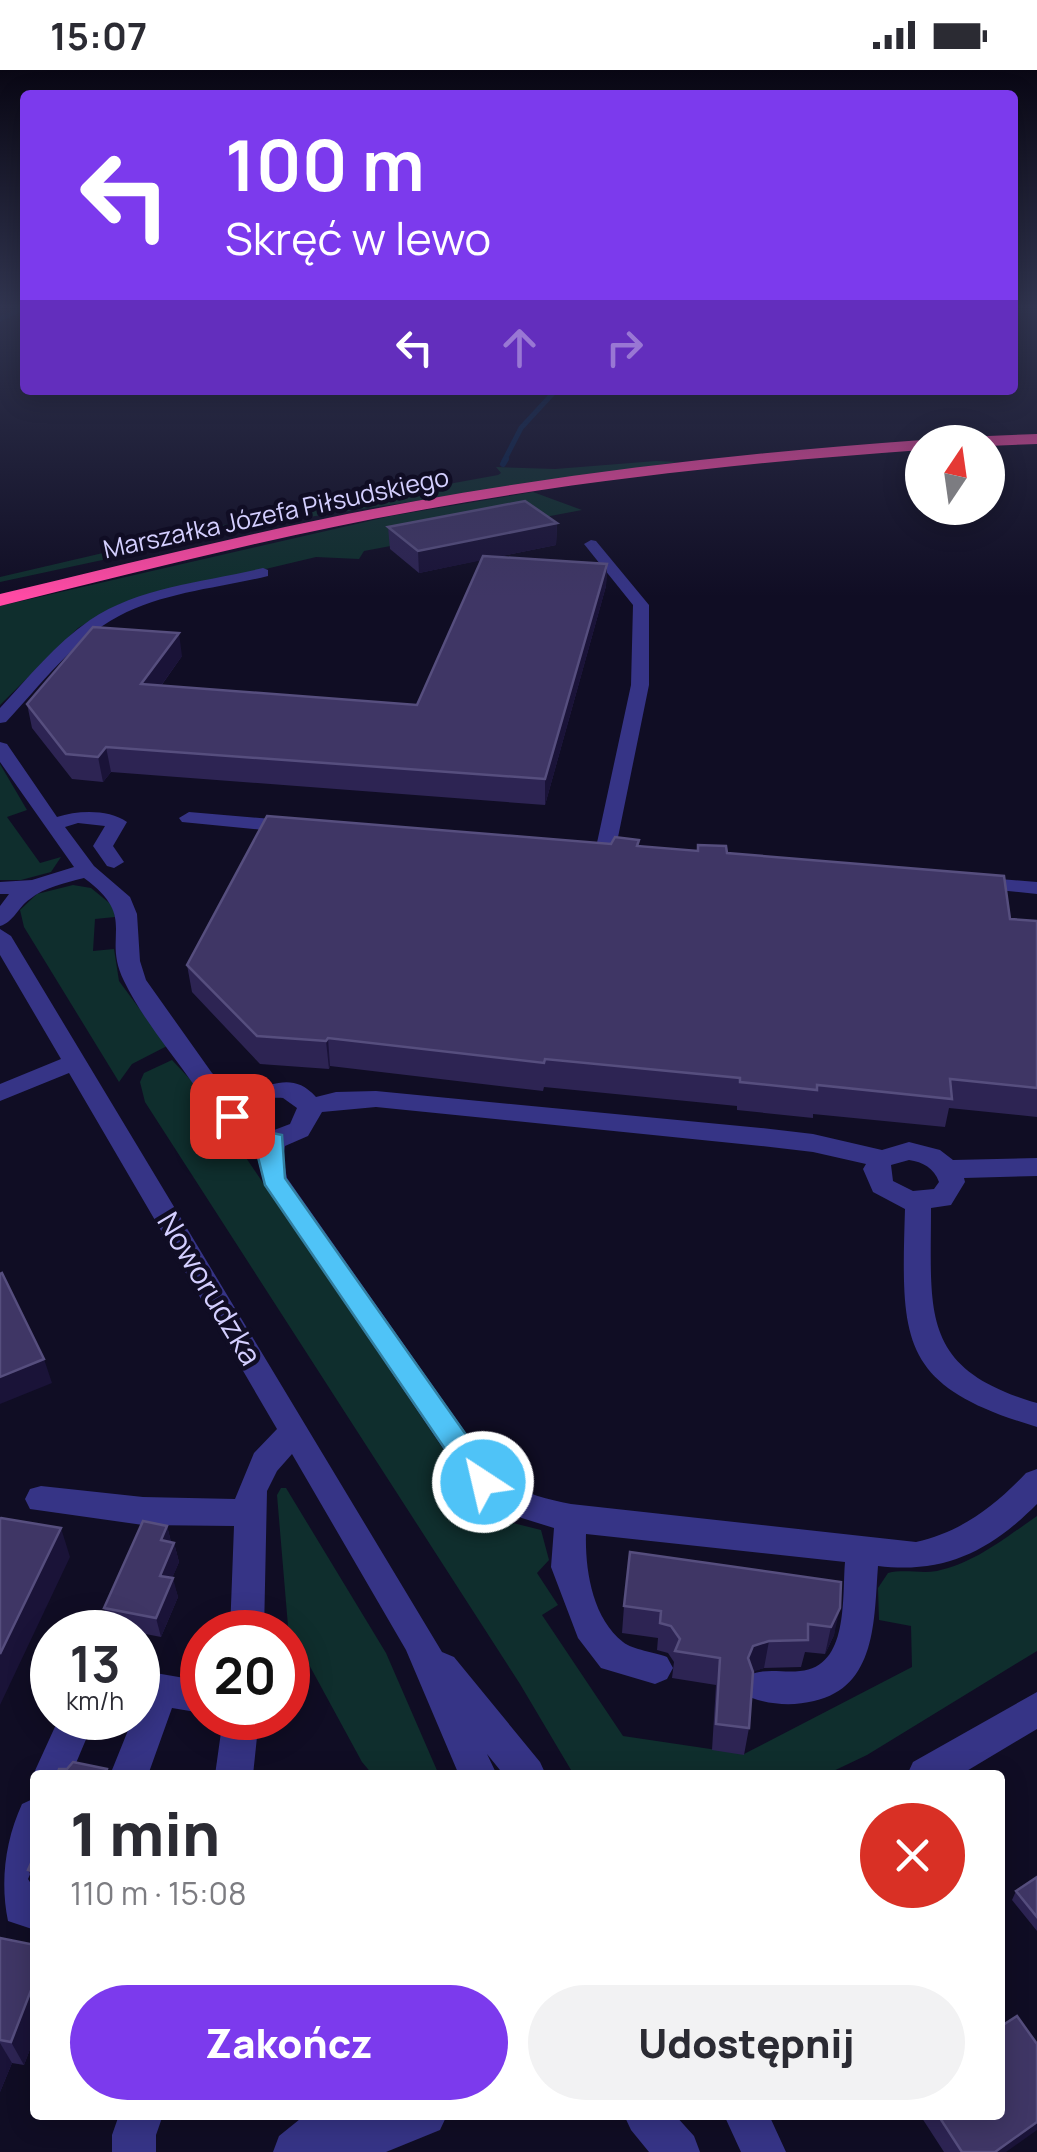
<!DOCTYPE html>
<html lang="pl">
<head>
<meta charset="utf-8">
<style>
	:root { --surface:#fff; --page:#f2f2f3; --text:#2b2b33; --muted:#7c7c81; --accent:#7c3aed }
	body { margin:0; font-family:Manrope,sans-serif; background:var(--page); color:var(--text); height:100vh; display:flex; flex-direction:column; font-size:38px; white-space:nowrap }
	* { box-sizing:border-box; margin:0 }
	p { font-size:32px; color:var(--muted) }
	.icon { flex:none; width:55px; height:55px; fill:none; stroke:currentColor; stroke-width:2; stroke-linecap:round; stroke-linejoin:round }
	.map { position:relative; flex:1; overflow:hidden }
	.side { position:absolute; left:30px; top:1700px; width:975px; height:350px; display:flex; flex-direction:column; background:var(--surface); border-radius:10px; box-shadow:0 5px 25px #0003 }
	.side>* { flex:none }
	.hud { position:absolute; left:20px; top:20px; width:998px; height:305px; border-radius:10px; box-shadow:0 5px 25px #0003; background:#7c3aed; color:#fff; overflow:hidden }
	.needle { width:65px; rotate:13deg }
	.buttons { position:absolute; left:905px; top:355px; display:grid; gap:20px }
	.buttons a { display:grid; place-items:center; width:100px; height:100px; border-radius:50%; background:var(--surface); box-shadow:0 5px 25px #0003; font-size:50px }
	.speed { position:absolute; left:30px; top:1540px; display:flex; gap:20px; font-size:50px; font-weight:700; text-align:center }
	.speed>* { display:grid; place-content:center; width:130px; height:130px; border-radius:50%; background:var(--surface); box-shadow:0 5px 25px #0003; line-height:1 }
	.speed small { font-size:25px; font-weight:400 }
	.speed .limit { border:15px solid #d22; background:#fff; color:#111 }
	.pin { position:absolute; display:grid; place-items:center; width:85px; height:85px; color:#fff; margin:-42px; border-radius:20px; box-shadow:0 5px 15px #0006 }
	.me { position:absolute; width:110px; margin:-55px; rotate:325deg; stroke-linejoin:round; filter:drop-shadow(0 0 8px #0008) }
	.turn { display:flex; align-items:center; gap:35px; height:210px; padding:0 40px; font-size:45px }
	.turn .icon { width:130px; height:130px; stroke-width:2.5 }
	.turn b { display:block; font-size:70px; line-height:85px }
	.lanes { display:flex; align-items:center; height:95px; padding:0 40px; background:#0003; justify-content:center; gap:50px; direction:ltr }
	.lanes .off { opacity:.35 }
	.round { display:grid; place-items:center; flex:none; width:105px; height:105px; border-radius:52px; background:var(--page) }
	.headline { display:flex; align-items:center; justify-content:space-between; height:170px; padding:0 40px }
	h1 { font-size:60px; font-weight:800; line-height:75px }
	.action { display:flex; gap:20px; margin-top:auto; padding:20px 40px }
	.action a { flex:1; height:115px; border-radius:60px; background:var(--accent); color:#fff; font-size:40px; font-weight:800; line-height:115px; text-align:center }
	.action a+a { background:var(--page); color:var(--text) }
	.status { display:flex; justify-content:space-between; align-items:center; height:70px; padding:0 50px; background:var(--surface); direction:ltr }
	.status svg { height:28px; fill:currentColor }
	.map>svg:first-child { display:block }
	.green { fill:#0f2e2d }
	.lines { fill:none; stroke-linecap:round; stroke-linejoin:round }
	.stream-far1 { stroke:#082047; stroke-width:5 }
	.stream { stroke:#082047; stroke-width:6 }
	.minor { fill:#363486; fill-rule:evenodd }
	.highway { fill:#ff4aa4; fill-rule:evenodd }
	.wall { fill:#2d2453 }
	.shaded-wall { fill:#1a1338 }
	.building { fill:#3f3665; stroke:#564e7e; stroke-width:2.5 }
	.route { fill:#4fc3f7; stroke:#337fa1; stroke-width:2.5 }
	.labels { text-anchor:middle; stroke-width:9; stroke-linejoin:round; paint-order:stroke }
	.far-street-label { font-size:25px; fill:#d4cfff; stroke:#100d24 }
	.street-label { font-size:30px; fill:#d4cfff; stroke:#100d24 }
</style>
</head>
<body>
<div class="status"><b>15:07</b><svg viewBox="0 0 49 12"><path d="M0 12V9h3v3zM5 12V6h3v6zM10 12V3h3v9zM15 12V0h3v12zM26 1h20v11H26zM47 4h2v5h-2z"/></svg></div>
<div class="map">
<svg width="1037" height="2082" viewBox="0 0 1037 2082">
	<rect width="100%" height="100%" fill="#100d24"/>
	<path class="green" d="M656,391l22,1 -389,58 -289,62v-5l223,-52 275,-50 3,-2 -5,-6 59,2z
		M533,422l49,18 -218,41 -5,8 -43,-2 -196,47 -42,24 -78,77v-99l391,-90z
		M0,694l27,46 -20,7 33,46 21,-6 -10,15 -30,8h-21z
		M73,815l18,3 22,18 2,11 -20,2 -2,32 21,-2 5,32 48,65 -35,18 -13,18 -95,-155 -4,-17 17,-16z
		M172,990l44,47 -6,17 17,21 11,1 240,354 27,21 36,9 8,30 -12,13 21,32 -16,10 81,121 121,18 168,-87 -1,-41 -32,-6 -1,-32 10,-15c17,-4 33,1 49,-2 38,-8 68,-33 100,-55v135l-170,104 -42,20h-245l-9,-5 -51,-86 -375,-582 -5,-20 4,-9z
		M281,1418h5l100,165 53,122h-66l-11,-13 -74,-136 -11,-131z"/>
	<g class="lines">
		<path class="stream-far1" d="M0,249l23,-11
			M504,391l17,-33 35,-38"/>
		<path class="stream" d="M503,394l3,-5"/>
		<path class="minor" d="M591,470l5,1 53,64v80l-33,162 22,3v8c-12,3 -34,3 -43,-6l36,-167 2,-80 -49,-61z
			M263,498l5,2v6c-49,12 -104,16 -149,40 -46,24 -78,69 -113,106l-6,1v-15c29,-31 55,-64 90,-88 50,-34 116,-38 173,-52z
			M0,672l7,2 50,73c21,-7 52,-8 70,5l-14,24 11,16 -10,6 -7,-2 -14,-20 12,-20 -27,-3 -13,4 29,39 36,31 7,17 3,47 6,19 66,93c8,7 17,16 28,16 28,2 50,-21 76,8l20,-5 40,-1 385,37 52,6 69,16 27,-8 31,8 13,10 84,-2v18l-73,2 1,4 -14,23 -20,3c0,106 -11,161 106,195v24c-138,-41 -136,-85 -132,-218l-32,-17 -10,-23 3,-5 -53,-12 -52,-6 -385,-39 -54,5 -14,24 -23,10 -2,11 4,21 207,295c24,19 47,25 77,31l345,38c45,-10 79,-36 110,-69l11,-4v35c-47,47 -92,70 -159,62 -4,53 -1,121 -64,135 -20,5 -42,4 -62,-3l-5,-12 5,-12c17,-6 31,-1 48,-3 49,-4 42,-73 45,-109l-259,-28c-1,35 6,84 37,108 10,8 32,10 44,15l6,11 -6,11 -12,5 -54,-16 -23,-30 -27,-71 3,-39 -52,-16 -30,-21 -207,-306 -8,-28 2,-9 -17,-4 -16,-10 -5,-24 5,-8 -18,-6 -14,-11c-24,-34 -52,-67 -70,-104 -23,-46 15,-63 -40,-103 -19,5 -39,9 -54,21 -12,8 -16,23 -30,27v-20l9,-12h-9v-12l32,-2 42,-13 -74,-105zM283,1028l14,10 -7,16 -21,8 -22,-8 -1,-13c11,-10 21,-14 37,-13zM909,1090c14,2 25,8 30,22l-5,7 -21,2 -20,-10 -2,-16z
			M189,742l107,9 10,6 -10,6 -114,-11 -3,-4z
			M975,807l62,5v12l-69,-7 -3,-4 3,-4z
			M0,859l11,7 431,716 12,5 86,105 6,13h-42l-17,-21 10,21h-38l-53,-125 -114,-196 -15,17 -10,20 -3,141h-34l4,-106 -91,-1 -113,-16 -5,-10 5,-10 11,-3 102,11 92,2 19,-46 23,-24 -208,-356 -69,28v-17l61,-25 -61,-104z
			M138,1600l64,11v32l-30,-5 -24,67h-38l23,-57h5z
			M1037,1622v37l-77,46h-53l6,-13z
			M59,1648h36l-24,57h-36v4l-2,-4z
			M223,1648h36l-6,57h-38z
			M35,1728v65l-7,16 7,11v40l-27,-9c-8,-39 -3,-80 14,-117z
			M119,2045h44l-7,20v17h-44v-17z
			M305,2045h56l-2,4 10,-4h78l-7,15 -54,22h-113l6,-16z
			M624,2045h51l19,21 6,16h-51l-18,-22z
			M724,2045h45l17,37h-45z"/>
		<path class="highway" d="M1037,364v10l-49,2v-4h-32l8,-5z
			M922,370l6,2h-6v8c-170,12 -339,30 -506,61 -140,25 -278,61 -416,95v-12c138,-33 276,-68 416,-93 167,-30 336,-49 506,-61z"/>
	</g>
	<path class="wall" d="M557,453l-1,22 -59,12 110,7 -1,22 -61,219 -434,-33 -8,10 -31,-3 -40,-51 -5,-24 155,-48 -21,30 256,19 64,-145 -62,13 -29,-24 -2,-22z
		M611,774l116,9 283,66 27,2v196l-88,-9 -4,19 -132,-13v4l-76,-8v-4l-193,-19 -1,4 -213,-25 -1,3 -69,-5 -68,-72 -5,-27z
		M167,1456l4,16 3,1 5,19 -7,16 6,19 -17,40 -51,-10 -6,-19z
		M841,1512l-7,53 -9,19 -20,-2 -4,15 -37,1 -11,3 -4,57 -5,27 -32,-5 4,-65 -44,-7 2,-16 -6,-9 -11,-3 1,-12 -36,-5 2,-27z
		M35,1757v52h-3l-4,-9 7,-16z
		M1037,1807v54l-25,-31 4,-9z
		M0,1868l35,7v91l-11,29 -12,-2 -12,29z
		M920,2045h80l6,37h-62z"/>
	<path class="shaded-wall" d="M557,453l-1,22 -137,28 -1,-22z
		M607,494l-1,22 -61,219v-26z
		M179,563l3,23 -37,52 -4,-24z
		M106,677l5,25 -8,10 -5,-25z
		M328,968l2,28 -1,3 -3,-28z
		M44,1289l8,24 -52,21v-27z
		M167,1456l5,20 -11,-6z
		M61,1458l9,29 -70,148v-51z
		M174,1473l5,19 -14,33 -5,-19z
		M173,1508l5,19 -17,40 -5,-19z
		M840,1538l-6,27 -9,19 6,-27z
		M769,1571l-5,27 -15,5 -1,-15 5,-12z
		M35,1910v56l-11,29 -13,-23z
		M0,1973l12,20 -12,29z
		M1037,2052v8l-31,22h-11z"/>
	<path class="building" d="M525,431l32,22 -139,28 -30,-24z
		M483,486l124,8 -62,215 -439,-32 -8,10 -32,-3 -39,-50 66,-77 86,6 -38,51 276,21z
		M267,746l344,28 4,-7 24,3 -2,6 61,5v-6l28,1 1,7 277,23 6,43 27,2v167l-87,-9 2,20 -135,-14v5l-77,-8v-4l-195,-19 -1,4 -216,-25 -2,3 -69,-5 -70,-71z
		M2,1203l42,86 -44,18v-103z
		M1,1448l60,10 -61,126v-135z
		M143,1451l24,5 -6,14 13,3 -14,33 13,2 -17,40 -52,-10z
		M630,1482l211,30 -1,26 -9,19 -23,-3v16l-39,1 -16,5 -5,12 5,14 -4,56 -33,-4 4,-66 -45,-7 5,-12 -9,-13 -11,-3 1,-12 -37,-5z
		M73,1692l34,7 -2,6h-48l2,-6h8z
		M35,1757v45l-7,-2 7,-16z
		M1037,1807v40l-21,-26z
		M0,1868l35,7v35l-24,62 -11,-2z
		M1017,1946l20,28v78l-42,30h-33l-24,-37h62v-88z"/>
	<linearGradient id="sky" x2="0" y2="1"><stop stop-color="#090714"/><stop offset="0.45" stop-color="#313550"/><stop offset="1" stop-color="#313550" stop-opacity="0"/></linearGradient>
	<rect width="1037" height="527" fill="url(#sky)"/>
	<path class="route" d="M232,1038l8,2 9,18 33,7 3,43 208,295 5,9 -5,8 -10,4 -10,-4 -208,-305 -7,-28 2,-9 -28,-10 -12,-22z"/>
	<g class="labels">
		<g class="far-street-label">
			<text transform="translate(276 443) rotate(-12)" y="9">Marszałka Józefa Piłsudskiego</text>
		</g>
		<g class="street-label">
			<text transform="translate(209 1219) rotate(59)" y="10">Noworudzka</text>
		</g>
	</g>
</svg>
<div class="buttons">
<a><svg class="needle" viewBox="-14 -14 28 28"><path d="M0-13l5 13h-10z" fill="#e53935"/><path d="M0 13l5-13h-10z" fill="#7c7c81"/></svg></a>
</div>
<div class="speed"><div>13<small>km/h</small></div><div class="limit">20</div></div>
<div class="pin" style="left:232px;top:1046px;background:#d93025"><svg class="icon" aria-label="arrive" viewBox="0 0 24 24"><path d="M6 21V4h12l-3 4 3 4H6"/></svg></div>
<svg class="me" style="left:483px;top:1412px" viewBox="-20 -20 40 40"><circle r="17" fill="#4fc3f7" stroke="#fff" stroke-width="3"/><path d="M0-11L8 9 0 5-8 9z" fill="#fff"/></svg>
<div class="hud">
<div class="turn"><svg class="icon" aria-label="left" viewBox="0 0 24 24"><path d="M17 20v-9H6M10 6l-5 5 5 5"/></svg><div><b>100 m</b>Skręć w lewo</div></div>
<div class="lanes"><svg class="icon" aria-label="left" viewBox="0 0 24 24"><path d="M17 20v-9H6M10 6l-5 5 5 5"/></svg><svg class="icon off" aria-label="ahead" viewBox="0 0 24 24"><path d="M12 20V5M6 11l6-6 6 6"/></svg><svg class="icon off" aria-label="right" viewBox="0 0 24 24"><path d="M7 20v-9h11M14 6l5 5-5 5"/></svg></div>
</div>
<section class="side">
<div class="headline"><div><h1>1 min</h1><p>110 m · 15:08</p></div><a class="round" style="background:#d93025;color:#fff"><svg class="icon" aria-label="close" viewBox="0 0 24 24"><path d="M6 6l12 12M18 6L6 18"/></svg></a></div>
<div class="action"><a>Zakończ</a><a>Udostępnij</a></div>
</section>
</div>
</body>
</html>
